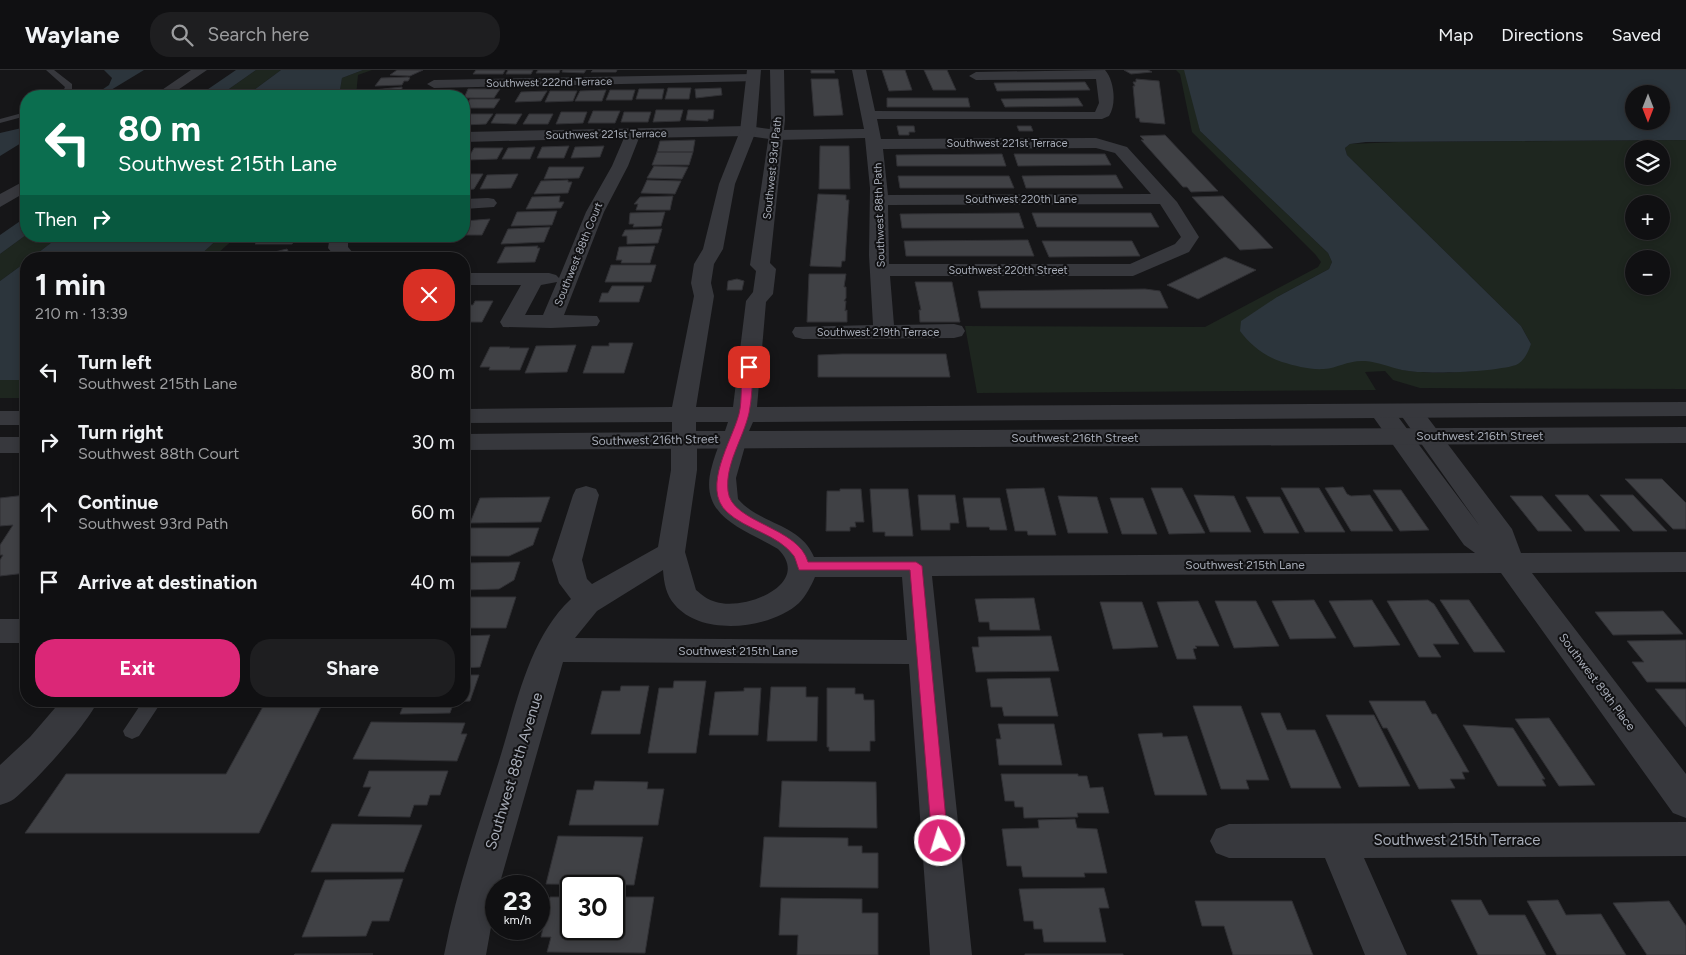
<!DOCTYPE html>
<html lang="en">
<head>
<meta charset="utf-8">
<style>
	:root { --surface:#101012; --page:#1e1e20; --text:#f1f3f6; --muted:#9c9d9f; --line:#303032; --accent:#db2777 }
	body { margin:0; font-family:Figtree,sans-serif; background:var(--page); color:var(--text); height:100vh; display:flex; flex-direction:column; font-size:19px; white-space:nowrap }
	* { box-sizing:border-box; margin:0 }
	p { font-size:16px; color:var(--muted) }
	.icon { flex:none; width:28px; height:28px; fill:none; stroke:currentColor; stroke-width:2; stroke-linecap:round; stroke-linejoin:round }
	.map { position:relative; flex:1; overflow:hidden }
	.panel { position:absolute; left:20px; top:182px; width:450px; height:455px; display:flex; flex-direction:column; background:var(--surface); border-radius:20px; box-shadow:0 2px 8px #0003,0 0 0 1px var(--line) }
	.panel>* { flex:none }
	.guide { position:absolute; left:20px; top:20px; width:450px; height:152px; border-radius:20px; box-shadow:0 2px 8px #0003,0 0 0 1px var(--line); background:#0b6e4f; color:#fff; overflow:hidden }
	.needle { width:32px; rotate:180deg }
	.buttons { position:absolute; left:1625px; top:15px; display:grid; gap:10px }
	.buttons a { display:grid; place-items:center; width:45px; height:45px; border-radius:50%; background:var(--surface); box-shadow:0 2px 8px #0003,0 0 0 1px var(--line); font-size:25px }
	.speed { position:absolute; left:485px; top:805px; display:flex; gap:10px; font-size:25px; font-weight:700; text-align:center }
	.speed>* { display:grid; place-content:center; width:65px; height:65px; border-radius:50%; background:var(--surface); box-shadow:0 2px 8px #0003,0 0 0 1px var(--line); line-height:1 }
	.speed small { font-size:12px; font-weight:400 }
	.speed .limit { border:2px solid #111; border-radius:8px; background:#fff; color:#111 }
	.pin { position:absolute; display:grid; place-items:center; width:42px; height:42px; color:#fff; margin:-21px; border-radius:10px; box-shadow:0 2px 8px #0006 }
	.me { position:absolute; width:55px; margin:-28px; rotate:355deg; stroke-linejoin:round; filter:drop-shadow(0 0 4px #0008) }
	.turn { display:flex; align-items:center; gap:18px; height:105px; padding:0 15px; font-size:22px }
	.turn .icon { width:65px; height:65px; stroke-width:2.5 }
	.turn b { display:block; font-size:35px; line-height:42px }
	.then { display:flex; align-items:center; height:48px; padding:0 15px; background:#0003; gap:10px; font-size:19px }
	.round { display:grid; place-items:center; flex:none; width:52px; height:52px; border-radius:20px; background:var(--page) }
	.headline { display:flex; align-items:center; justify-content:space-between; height:85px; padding:0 15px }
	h1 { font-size:30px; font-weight:700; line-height:38px }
	.action { display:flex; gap:10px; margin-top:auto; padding:10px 15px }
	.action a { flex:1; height:58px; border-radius:20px; background:var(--accent); color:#fff; font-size:20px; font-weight:700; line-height:58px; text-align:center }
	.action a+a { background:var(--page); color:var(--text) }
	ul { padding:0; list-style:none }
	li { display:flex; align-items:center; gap:15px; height:70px; padding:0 15px }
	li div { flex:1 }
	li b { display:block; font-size:19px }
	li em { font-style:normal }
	header { display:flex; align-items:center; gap:30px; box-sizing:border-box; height:70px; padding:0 25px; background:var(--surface); border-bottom:1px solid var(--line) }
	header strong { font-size:24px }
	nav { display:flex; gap:28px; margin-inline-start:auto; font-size:18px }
	.search { width:350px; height:45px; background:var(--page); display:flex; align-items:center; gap:12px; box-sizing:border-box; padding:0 18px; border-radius:20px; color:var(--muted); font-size:19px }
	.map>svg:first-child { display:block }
	.green { fill:#1e261f; fill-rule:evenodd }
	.water { fill:#2c353c; fill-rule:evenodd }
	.building { fill:#404145; stroke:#303034 }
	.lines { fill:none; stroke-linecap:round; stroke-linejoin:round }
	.service { fill:#37383d; fill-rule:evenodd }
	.minor { fill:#37383d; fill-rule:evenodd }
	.tertiary { fill:#37383d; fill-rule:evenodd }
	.route { fill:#db2777; stroke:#8e194d }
	.labels { text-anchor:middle; stroke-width:4; stroke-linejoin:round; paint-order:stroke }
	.far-street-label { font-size:11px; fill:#a8adb8; stroke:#111113 }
	.street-label { font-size:12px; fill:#a8adb8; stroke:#111113 }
	.near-street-label { font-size:15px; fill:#a8adb8; stroke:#111113 }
</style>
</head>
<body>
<header>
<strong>Waylane</strong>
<div class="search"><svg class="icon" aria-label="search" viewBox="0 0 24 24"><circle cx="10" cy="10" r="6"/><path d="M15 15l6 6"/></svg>Search here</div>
<nav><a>Map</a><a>Directions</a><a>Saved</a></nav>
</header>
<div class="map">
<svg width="1686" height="885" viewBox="0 0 1686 885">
	<rect width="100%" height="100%" fill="#161618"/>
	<path class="green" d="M256,0h25l-35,26h-27z
		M363,0h9l-14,5 -2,21h-17l3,-18z
		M1176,0h8l3,5 13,56 128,122 4,9 -3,7 -52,28 59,69c14,-6 33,-7 49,-3 6,2 12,6 18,7 37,6 78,1 114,-6l14,-20 -10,-18 -174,-171 -2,-7 5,-4 48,-2 288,-2v249l-266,-1 -27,-8 -8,-9 -20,1 11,18 -399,3 -12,-67 240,1 113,-60 3,-5 -6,-8 -123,-122 -12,-58zM1634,79h27v27h-27zM1634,134h27v27h-27zM1634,189h27v27h-27z
		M26,165l34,1 -30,23h-4v3l-26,19v-27z
		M221,166h16l-20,18 2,5h-23z
		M0,310h26v18h-26z"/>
	<path class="water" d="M104,0h40l-43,26h-8l16,-11 3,-7z
		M236,0h20l-37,26h-21z
		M281,0h82l-21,8 -3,18h-93z
		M1184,0h502v70l-320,2 -16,2 -5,4 2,7 174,171 10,18c-3,8 -7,18 -15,21 -22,7 -91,10 -114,5 -13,-3 -24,-8 -37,-9 -17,-1 -27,7 -41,8 -14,1 -28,-3 -42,-7 -16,-5 -32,-17 -42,-31l1,-10 36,-24 52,-28 3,-7 -4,-9 -128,-122zM1634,24h27v27h-27z
		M26,57v13l-26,16v-23z
		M26,147v18l-26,19v-19z
		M60,166h161l-25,23h-166z
		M26,192v118h-26v-99z"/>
	<path class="building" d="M397,0h26l-13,6 -20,-1z
		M476,0h29l-2,4h-30z
		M508,0h25l-2,4h-25z
		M538,0h22l-1,3h-23z
		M563,0h23l-2,3 -22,-1z
		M593,0h24l-1,2h-25z
		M811,0h23l1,3h-24z
		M882,0h23l7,20 -23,1z
		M924,0h23l9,20h-23z
		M1124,0h24l4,2 -21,2z
		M408,7l2,1 -2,3h-4l-2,4 -27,1 6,-8z
		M811,9h27l5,36 -29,1z
		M1136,9l23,2 6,43 -25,-2 -1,-4h-3l-3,-32h2l-2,-4h3z
		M1085,12l5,8 -93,1 -3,-8z
		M402,17v4h-4l1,4 -26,1v-6z
		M668,18h23l-2,11h-24z
		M721,18l1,7 -26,3 -1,-9z
		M468,19h32l-6,9h-30z
		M639,19h25l-2,10h-26z
		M606,20l-4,11h-27l5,-10z
		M610,20h25l-3,10h-26z
		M547,21l-6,10 -26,1 6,-10z
		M550,21h27l-4,10 -28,1z
		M887,28h81l2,9h-83z
		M1078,28l5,8 -78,1 -4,-8z
		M470,29h30l-6,9h-30z
		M656,40h27l-3,11 -27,1z
		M688,40h26l-1,9h-5v2l-22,-1z
		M593,41h27l-5,12h-27z
		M561,42h26l-4,11 -27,1z
		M624,42h27l-3,10h-27z
		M466,44h27l-7,10 -22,1z
		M496,44h26l-6,10 -25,-1z
		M529,44h24l-5,10h-25z
		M897,56h17l1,6h-6v3h-10z
		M1017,56h14l2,5h-14z
		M1165,65l53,56 -27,1 -4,-5h-4l-42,-47h3l-4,-4z
		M695,70l-2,12h-36l3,-11z
		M569,76l-5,12h-27l5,-11z
		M604,76l-4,11 -29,1 4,-11z
		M820,76h29l1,43h-31z
		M535,77l-5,12h-28l6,-11z
		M474,78h29l-6,11 -30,1z
		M657,82h36l-4,13h-37z
		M1002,84l4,12h-109l-1,-11z
		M1014,84h91l6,11 -93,1z
		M654,96l34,1 -6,12 -35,-1z
		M549,97h35l-5,11 -35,1z
		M464,104h19l-9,15 -10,1z
		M518,104l-7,14 -31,1 7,-14z
		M1116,105l7,13h-97l-4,-12z
		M898,106h111l5,12h-114z
		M568,110v2h4l-4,11 -34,1 7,-13z
		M647,110l34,1 -6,13 -34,-1z
		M818,124l28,1v5h3l-4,61h-3l-1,6 -31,-1z
		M560,126l-1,6h5l-3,6 -35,1 6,-12z
		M673,126l-3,14h-34l2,-6h-4l6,-7z
		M1223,126l50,52 -33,2 -48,-53z
		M557,141l-5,14 -41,1 6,-14z
		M665,142l-4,14 -28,1 1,-3h-5l1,-11z
		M1019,143l5,15h-122l-2,-14z
		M1032,143h119l8,14h-122z
		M490,149l-8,16h-18v-14z
		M550,157l-6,15 -43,2 7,-15z
		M662,159l-4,14 -31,1v-8h-5l3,-6z
		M263,166h31l4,1 -6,7h-37z
		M369,166h34l-2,2 -34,1z
		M408,166h34l-35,2z
		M1028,170l6,16h-128l-2,-15z
		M1042,171h90l8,15 -91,1z
		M538,176l-1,2h3l-5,14 -38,1 8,-16z
		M655,176l-5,17h-29l1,-3h-6l3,-13z
		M287,179l4,7 -3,3h-43z
		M1225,187l31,13 -58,29 -31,-14z
		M611,195h45l-5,17h-46z
		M809,204h37l-2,13h2v11l-2,3h2l-1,10 2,-1v12h-40z
		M737,209l7,2 -2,9h-15l1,-9z
		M915,212h37l8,40h-40l-1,-12h2z
		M612,216h32l-5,16h-40l3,-9h6z
		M1145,219l15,2 8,17h-187l-3,-17z
		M475,231h18l-11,21h-18v-17h9z
		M609,273h24l-9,30h-41l9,-27h17z
		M576,275l-9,27 -42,1 11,-27z
		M490,277h20l-1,1h20l-9,22h-31l1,-3h-10z
		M842,284h104l4,23h-132v-22z
		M1625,409h37l24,24v26h-13z
		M1343,417l4,7 4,2 19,-1 23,36h-42l-26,-43z
		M1044,418l12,47h-28l-1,-4h-12l-9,-42z
		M1151,418h31l23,45 -36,1z
		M1281,418h38l26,44h-40z
		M840,419h21l3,33h-9l1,5h-6v4h-24l1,-40h13z
		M870,419h38l5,47h-28v-4h-12z
		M1373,420h28l28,40 -29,1z
		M26,425v78l-26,3v-16l3,-5h-3v-10l13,-20 -13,1v-28z
		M918,425h37l4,28h-9v7h-29z
		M1194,425l40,1 17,36h-41z
		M1555,425h33l32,36h-35z
		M1600,425h33l34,36h-34z
		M1058,426l39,1 11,36h-40z
		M1510,426h32l30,35h-34z
		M550,427l-9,25 -71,1 10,-25z
		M1246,427h34l19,36h-35z
		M963,428h37l7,32h-17l-1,-3h-22z
		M1110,428h33l14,36h-35z
		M464,458h75l-6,17 -24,11h-45z
		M520,492l-6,18 -15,9 -35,1v-27z
		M464,527h52l-10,31h-42z
		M1034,528l6,32h-50l-1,-8h-10l-4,-23z
		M1314,530l22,38 -46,1 -18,-38z
		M1372,530l28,45 -46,2 -25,-46z
		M1428,530l6,4 25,40h-26l8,13h-22l-32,-56z
		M1440,530h29l36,52h-31z
		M1198,531l21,45h-24l2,2 -4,1 3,10h-19l-20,-57z
		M1215,531h41l23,45 -45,2z
		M1100,532h42l16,45 -45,2z
		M1663,541l20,23 -70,1 -18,-23z
		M490,565l-10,32 -16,1v-32z
		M1051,566l8,35 -83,1 -4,-25h7l-1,-10z
		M1686,570v42h-39l-15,-20h12l-17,-21z
		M464,605h15l-9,26 -16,1 -4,11 -50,1 5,-13h59z
		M1050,608l8,38h-54l-2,-9h-11l-4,-28z
		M674,611h32l-10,72h-48l11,-65h14z
		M621,616h28l-9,48h-49l11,-43h18z
		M771,617h35v10h12l-1,44h-50z
		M744,618h17l-3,47h-49l6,-43 29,-1z
		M827,618h28v6h8l1,6h10l1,41h-5v10h-41v-4h-2z
		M1655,619h31v38z
		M266,631h58l-65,132h-234l41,-59h160z
		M1369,631h56l7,13h4l33,58h-7l3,7h-15l5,9 -36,1 -32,-61h-4z
		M1193,636h48l28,74h-23l3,9h-28z
		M1261,643h19l7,17h28l26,58h-50z
		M1326,645h48l36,71 -51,1z
		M1549,648l46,67 -36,1 -44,-67z
		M371,652l94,1 -4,11h6l-10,27 -104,-2z
		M998,654h56l8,41h-63l-3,-26h5z
		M1463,655l50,3 32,51h-3l4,7h-48z
		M1162,663l1,4 24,-1 20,59h-52l-17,-61z
		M369,701h79l-8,24h-10l-3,10h-13l-4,12 -52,-1 13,-29h-8z
		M1001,704h77v2h9l3,12 13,-1 6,26h-32l1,4 -54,1 -1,-11h-8l-1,-6h-9z
		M595,711l53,1 -1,7h17l-6,36h-89l8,-35h16z
		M782,711l94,1 1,46 -98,-1z
		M1075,749l2,9 20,1 10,44h-23l1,4h-62l-2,-11h-14l-5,-37 37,-1 -1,-8z
		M332,754l90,1 -18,47h-93z
		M558,766l85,1 -9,48 -88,-1z
		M764,767l84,1v8h14v7h16v35l-118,-1z
		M403,809l-14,42h-17l-6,15 -64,1 23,-57z
		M1104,818l5,20h-10l7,34h-62l-2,-13h-8l-1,-8h-9l-5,-32z
		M550,827h21v32h43v-32h40l-9,56 -98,-1 4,-15h-10z
		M781,828l81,1v14h16v42h-81l1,-20h-19z
		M1451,830h30l8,15h36l21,40h-68z
		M1558,830l8,15 35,-1 25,41h-69l-30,-54z
		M1195,831h97l21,54h-80l-9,-29h-22z
		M1669,831l17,25v29h-39l-34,-52z
		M295,884h78l-79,1z
		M1025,884h98v1h-98z"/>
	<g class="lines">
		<path class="service" d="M46,0h8l18,14v8l-3,4h-8l4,-9z
			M26,42v4l-26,7v-4z
			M143,631h19l-23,35 -7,3 -7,-3 -2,-5z"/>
		<path class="minor" d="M852,0h14l9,41 220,1 4,-9 -3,-24 -120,1 -7,-4 7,-4 129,-2c9,10 12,34 4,46l-7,3h-225l4,20 215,-1 31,9 50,55 22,35 -10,15 -56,24h-243l4,49 60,-1 8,2 3,5 -3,5 -8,2 -151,1 -8,-2 -3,-5 3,-5 78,-2 -4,-70 1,-67 -5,-50 -88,2 -29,-4 -109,2 -11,28 -24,46 -40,103 33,1 3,5 -3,5 -46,2 -48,-1 -3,-5 21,-37h-57v-12h85l7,2 3,3 27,-66 26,-46 12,-28 -160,4v-10l284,-6 29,4 87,-1zM1096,78l19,5 36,41 -263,1 -5,-46zM1160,134l21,33 -6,7 -45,20h-241l-1,-59zM557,212l-14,33h-18l16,-30z
			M753,4l5,1 2,3 -2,3 -324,7 -7,-4 7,-4z
			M488,128l6,1 3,4 -3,4 -30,2v-10z
			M330,166h18v11l10,12h-21l-9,-11z
			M1381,334l9,2 89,119 -81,-114 3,-5 9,-2 9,2 93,123 9,24 165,-1v20l-154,1 154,201v44l-13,-5 -172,-240 -569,3 40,379h-42l-21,-291 -346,-2 -64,224h-3v13l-10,56h-42c13,-67 35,-130 55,-194 17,-54 29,-122 72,-162l-12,-16 -7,-23 21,-65 3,-6 10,-3 10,3 3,6 -17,65 5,19 5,5 66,-37 13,-77v-31l4,-5 9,-3 9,3 4,5v31l-12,82 11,38c6,5 12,10 20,12 29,9 97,-18 62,-53 -35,-21 -81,-32 -66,-83 3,-11 7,-23 13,-32l9,-3 9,3 4,5 -11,39 2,21c21,25 63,25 76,58l661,-4 -11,-8 -95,-134 3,-5zM663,500c1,13 3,25 12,35 27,32 96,24 124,-2 7,-7 12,-17 16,-26h87l5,63 -332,-2 22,-27z
			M0,549h26v24h-26z
			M61,631h37c-14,27 -60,78 -84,98 -4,3 -9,4 -14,6v-40l30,-28z
			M1686,752v34l-322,2 43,97h-42l-40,-97h-96l-13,-5 -6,-12 6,-12 13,-5z"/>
		<path class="tertiary" d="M191,0h16l-38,26h-16z
			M747,0h14l-5,61 -21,53 -12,65 -9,15 -3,19 3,13 -18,111h37l13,-106 7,-9 3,-21 -6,-6 21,-145 -1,-50h14l1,50 -15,143 6,6 -3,25 -7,8 -9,105 929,-5v14l-933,6 -4,9 937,-4v16l-1222,7v-16l208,-2v-10l-208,1v-14l208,-2 22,-111 -3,-13 3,-19 9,-15 16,-65 21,-53zM696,352h32l-3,9h-29z
			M26,110v12l-26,15v-13z
			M0,341h26v14h-26z
			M0,367h26v16h-26z"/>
	</g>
	<path class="route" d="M746,295l8,2c-2,15 -2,32 -5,46 -6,26 -24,51 -21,78 3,32 71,36 80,71h108l6,4 26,275 -2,5 -6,2 -5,-2 -3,-5 -22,-271h-111c-2,-5 -3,-10 -5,-14 -16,-22 -48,-26 -67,-44 -26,-24 5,-71 12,-98 4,-15 0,-34 7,-49z"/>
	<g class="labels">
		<g class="far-street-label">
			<text transform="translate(549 12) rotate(-1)" y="4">Southwest 222nd Terrace</text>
			<text transform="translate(606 64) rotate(-1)" y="4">Southwest 221st Terrace</text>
			<text x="1007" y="77">Southwest 221st Terrace</text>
			<text transform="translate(772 98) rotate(-84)" y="4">Southwest 93rd Path</text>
			<text x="1021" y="133">Southwest 220th Lane</text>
			<text transform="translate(879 145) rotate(-92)" y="4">Southwest 88th Path</text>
			<text transform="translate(578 184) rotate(-68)" y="4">Southwest 88th Court</text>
			<text x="1008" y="204">Southwest 220th Street</text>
			<text x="878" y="266">Southwest 219th Terrace</text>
		</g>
		<g class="street-label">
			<text x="1480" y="370">Southwest 216th Street</text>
			<text x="1075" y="372">Southwest 216th Street</text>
			<text transform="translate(655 370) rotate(-1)" y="4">Southwest 216th Street</text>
			<text x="1245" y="499">Southwest 215th Lane</text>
			<text x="738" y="585">Southwest 215th Lane</text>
			<text transform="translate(1597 612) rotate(53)" y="4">Southwest 89th Place</text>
		</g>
		<g class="near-street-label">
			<text transform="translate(514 701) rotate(-73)" y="5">Southwest 88th Avenue</text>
			<text x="1457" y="775">Southwest 215th Terrace</text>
		</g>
	</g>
</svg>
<div class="buttons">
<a><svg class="needle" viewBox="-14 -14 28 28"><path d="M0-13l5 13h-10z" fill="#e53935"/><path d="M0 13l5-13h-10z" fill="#9c9d9f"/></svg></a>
<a><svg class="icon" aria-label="layers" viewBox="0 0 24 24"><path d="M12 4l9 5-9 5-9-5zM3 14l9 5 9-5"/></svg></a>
<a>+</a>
<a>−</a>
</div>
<div class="speed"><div>23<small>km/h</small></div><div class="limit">30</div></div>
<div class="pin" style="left:749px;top:297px;background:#d93025"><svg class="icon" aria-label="arrive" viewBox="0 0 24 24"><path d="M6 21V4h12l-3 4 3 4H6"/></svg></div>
<svg class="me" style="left:940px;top:771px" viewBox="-20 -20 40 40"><circle r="17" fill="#db2777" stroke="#fff" stroke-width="3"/><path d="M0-11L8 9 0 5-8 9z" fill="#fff"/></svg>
<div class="guide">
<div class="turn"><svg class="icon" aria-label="left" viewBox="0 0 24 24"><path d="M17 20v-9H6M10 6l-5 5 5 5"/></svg><div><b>80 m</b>Southwest 215th Lane</div></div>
<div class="then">Then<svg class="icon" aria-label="right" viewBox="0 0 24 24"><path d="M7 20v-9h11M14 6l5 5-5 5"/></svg></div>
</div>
<section class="panel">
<div class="headline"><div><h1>1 min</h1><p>210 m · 13:39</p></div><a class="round" style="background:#d93025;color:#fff"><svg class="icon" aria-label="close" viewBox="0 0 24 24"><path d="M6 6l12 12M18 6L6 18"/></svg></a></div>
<ul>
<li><svg class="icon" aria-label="left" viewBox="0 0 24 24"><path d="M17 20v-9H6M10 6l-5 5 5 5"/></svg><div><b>Turn left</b><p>Southwest 215th Lane</p></div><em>80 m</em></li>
<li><svg class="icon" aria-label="right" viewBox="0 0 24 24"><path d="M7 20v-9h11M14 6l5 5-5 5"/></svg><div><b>Turn right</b><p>Southwest 88th Court</p></div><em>30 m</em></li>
<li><svg class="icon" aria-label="ahead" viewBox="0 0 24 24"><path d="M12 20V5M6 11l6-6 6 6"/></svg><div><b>Continue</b><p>Southwest 93rd Path</p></div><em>60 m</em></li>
<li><svg class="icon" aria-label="arrive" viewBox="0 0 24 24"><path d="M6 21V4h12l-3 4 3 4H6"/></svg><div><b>Arrive at destination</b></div><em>40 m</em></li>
</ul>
<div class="action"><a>Exit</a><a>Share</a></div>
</section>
</div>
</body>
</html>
